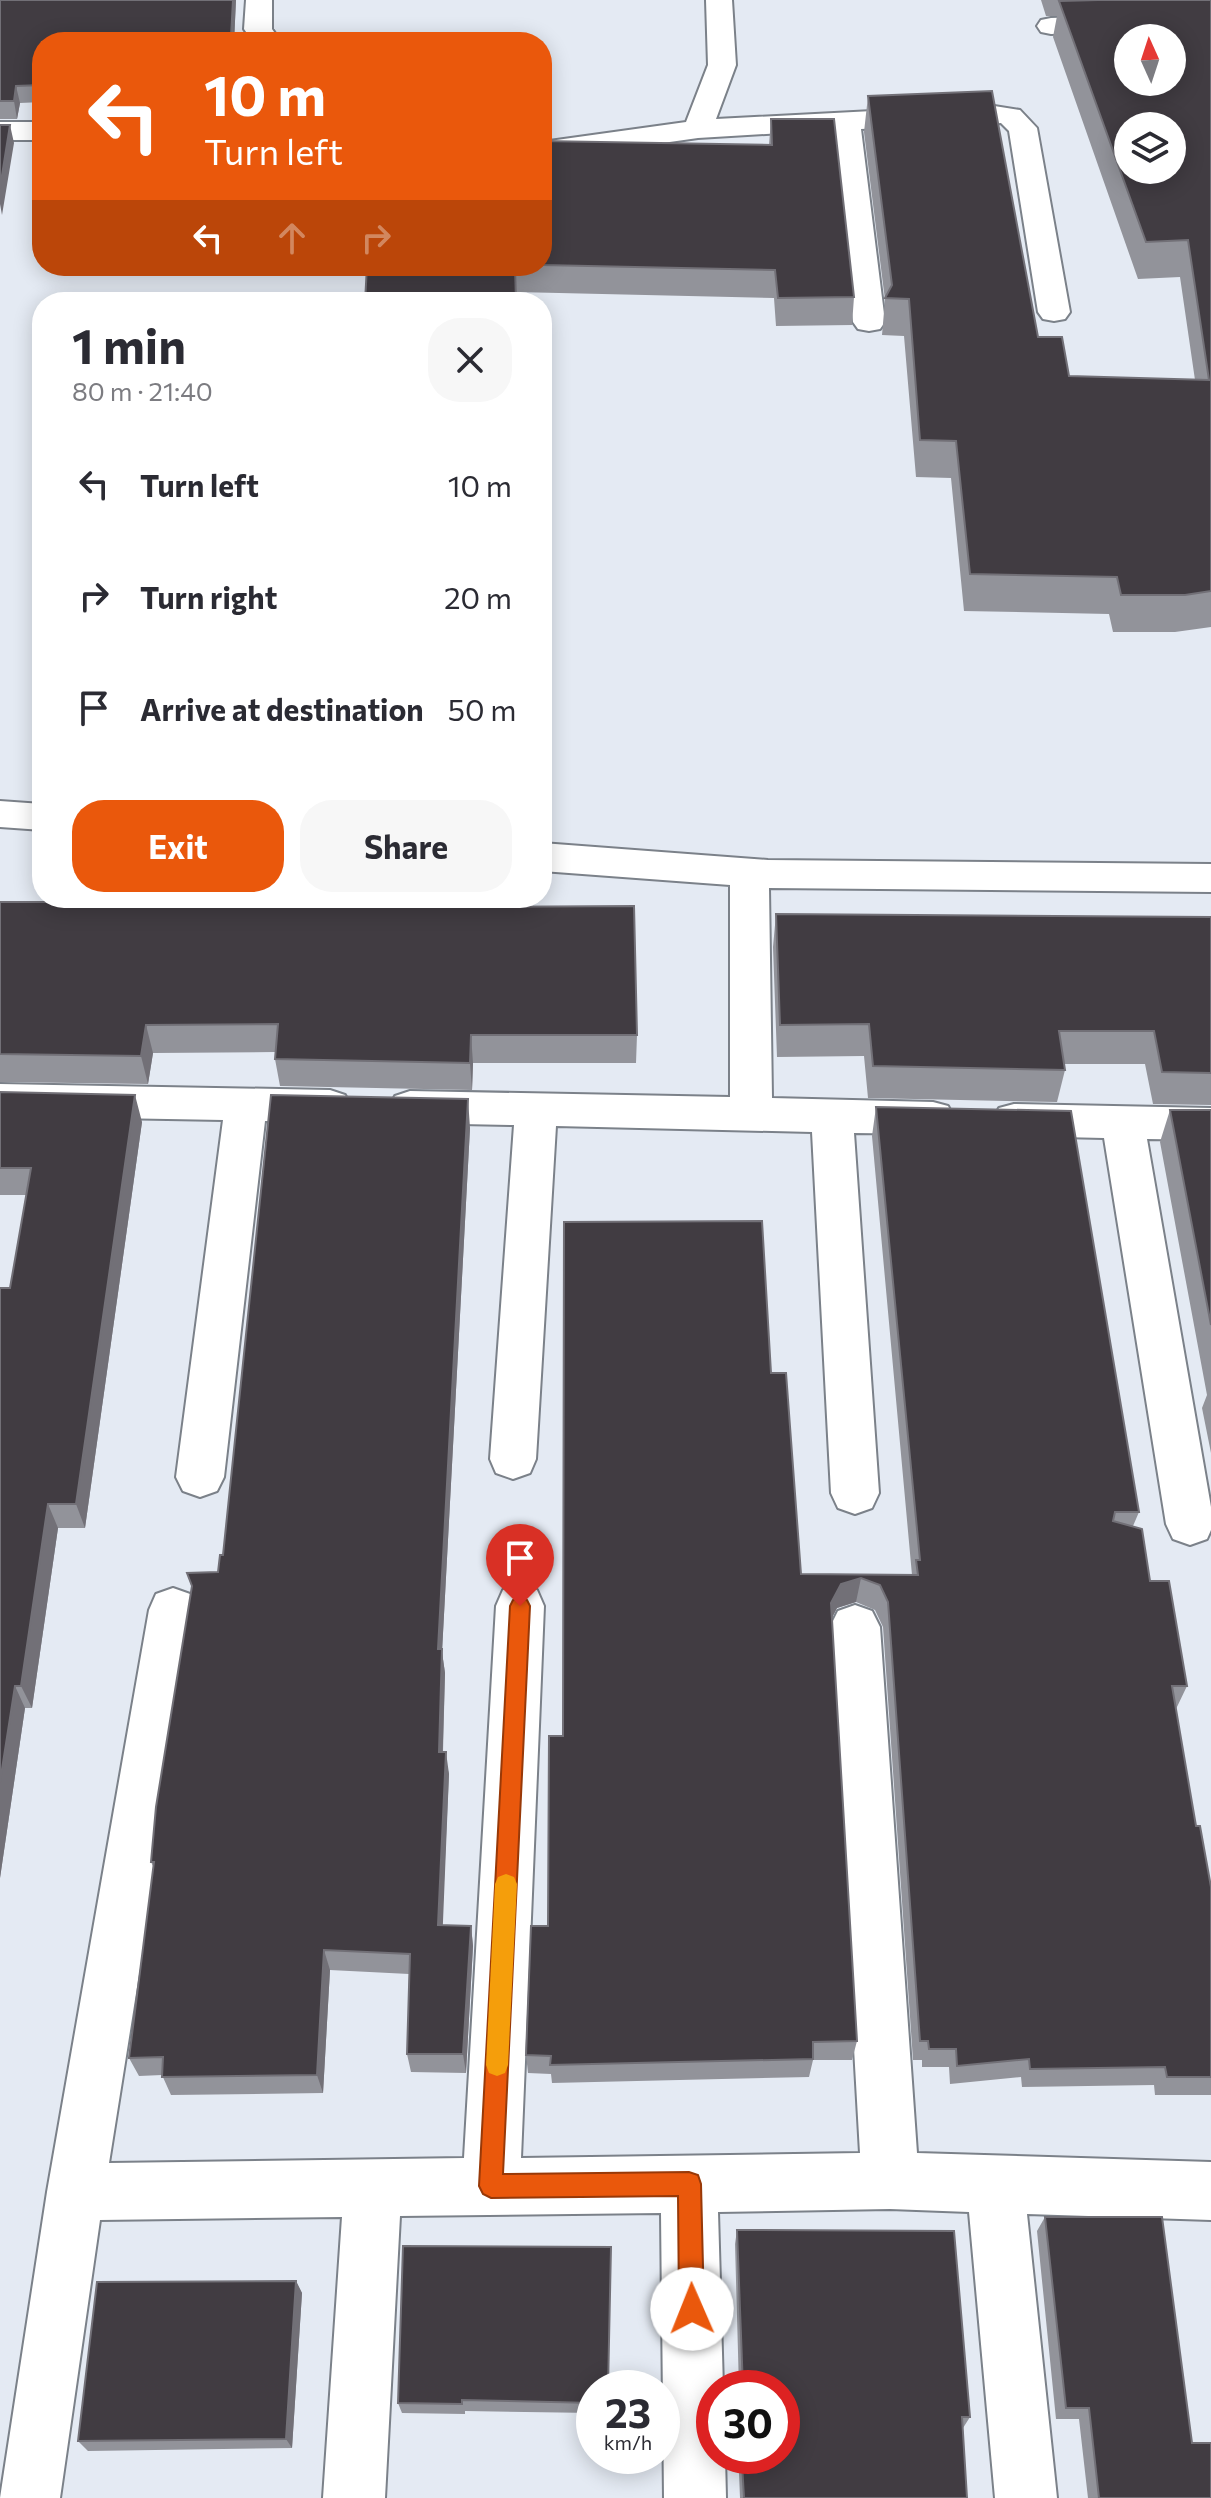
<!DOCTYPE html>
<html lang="en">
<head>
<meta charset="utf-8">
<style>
	:root { --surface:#fff; --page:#f7f7f7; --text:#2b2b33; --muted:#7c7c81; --accent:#ea580c }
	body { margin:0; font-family:Commissioner,sans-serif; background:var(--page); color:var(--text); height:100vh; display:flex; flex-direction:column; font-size:30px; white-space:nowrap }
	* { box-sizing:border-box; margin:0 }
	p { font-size:26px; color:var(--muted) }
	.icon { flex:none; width:44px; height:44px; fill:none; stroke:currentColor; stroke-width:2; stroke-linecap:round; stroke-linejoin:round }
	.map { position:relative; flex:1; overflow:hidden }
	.panel { position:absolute; left:32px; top:292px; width:520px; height:616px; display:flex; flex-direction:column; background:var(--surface); border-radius:32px; box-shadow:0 4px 20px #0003 }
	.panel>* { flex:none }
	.hud { position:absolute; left:32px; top:32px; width:520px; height:244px; border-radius:32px; box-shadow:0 4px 20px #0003; background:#ea580c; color:#fff; overflow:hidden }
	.needle { width:52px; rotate:357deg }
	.controls { position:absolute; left:1114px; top:24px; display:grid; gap:16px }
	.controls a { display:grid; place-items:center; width:72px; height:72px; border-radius:50%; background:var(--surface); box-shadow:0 4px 20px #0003; font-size:40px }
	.speed { position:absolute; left:576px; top:2370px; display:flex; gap:16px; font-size:40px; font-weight:700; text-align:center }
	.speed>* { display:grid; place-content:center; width:104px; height:104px; border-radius:50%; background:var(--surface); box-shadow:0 4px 20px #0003; line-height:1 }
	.speed small { font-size:20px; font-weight:400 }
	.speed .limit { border:12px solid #d22; background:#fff; color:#111 }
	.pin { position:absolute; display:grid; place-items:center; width:68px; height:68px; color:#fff; margin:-82px -34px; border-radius:50% 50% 50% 0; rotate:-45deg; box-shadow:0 0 8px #0007 }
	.pin .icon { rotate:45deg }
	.me { position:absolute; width:88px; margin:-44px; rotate:359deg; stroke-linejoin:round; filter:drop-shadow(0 0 6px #0008) }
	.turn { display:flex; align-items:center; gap:28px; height:168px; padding:0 40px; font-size:36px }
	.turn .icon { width:104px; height:104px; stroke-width:2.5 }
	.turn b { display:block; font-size:56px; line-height:68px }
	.lanes { display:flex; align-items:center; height:76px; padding:0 40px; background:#0003; justify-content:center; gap:40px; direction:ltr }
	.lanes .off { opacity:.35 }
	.round { display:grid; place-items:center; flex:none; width:84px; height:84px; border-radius:32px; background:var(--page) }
	.summary { display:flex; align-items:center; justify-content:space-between; height:136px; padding:0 40px }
	h1 { font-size:48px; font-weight:700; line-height:60px }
	.button { display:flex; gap:16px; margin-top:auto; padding:16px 40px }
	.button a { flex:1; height:92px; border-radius:32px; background:var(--accent); color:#fff; font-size:32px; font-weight:700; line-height:92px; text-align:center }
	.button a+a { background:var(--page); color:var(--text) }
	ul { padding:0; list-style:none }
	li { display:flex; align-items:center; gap:24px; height:112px; padding:0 40px }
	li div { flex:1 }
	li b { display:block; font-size:30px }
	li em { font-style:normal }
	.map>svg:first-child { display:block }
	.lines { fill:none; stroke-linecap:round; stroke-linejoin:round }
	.minor-casing { stroke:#7b8189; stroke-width:4 }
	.minor { fill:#fff; fill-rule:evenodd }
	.wall { fill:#92939a }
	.shaded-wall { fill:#727077 }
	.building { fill:#413c42; stroke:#727077; stroke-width:2; fill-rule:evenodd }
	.route { fill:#ea580c; stroke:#983908; stroke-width:2 }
	.slow { fill:#f59e0b }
</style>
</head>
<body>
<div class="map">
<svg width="1211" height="2498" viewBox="0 0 1211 2498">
	<rect width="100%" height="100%" fill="#e4eaf3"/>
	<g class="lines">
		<defs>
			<path id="minor" d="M246,0h26v29l9,13h-28l-9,-13z
				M706,0h26l4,65 -20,54 272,-14 32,5 17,18 33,184 -5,7 -11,2 -11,-2 -5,-7 -29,-181 -8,-8 -140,6 24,193 -5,7 -11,2 -11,-2 -5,-7 -20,-192 -135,8 -156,22v-18l144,-20 22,-57z
				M1211,13v16l-160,5 -10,-2 -4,-6 4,-6 10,-2z
				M0,122h42v18h-42z
				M0,801l42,3v26l-42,-3z
				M542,843l226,17 443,4v28l-442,-4 3,210 161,4 15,4 6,12 -6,12 -15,4 -79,-1 25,360 -7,15 -17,6 -17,-6 -7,-15 -19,-361 -256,-6 -20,333 -6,14 -17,6 -17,-6 -6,-14 24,-334 -104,-2 -15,-5 -6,-11 6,-11 15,-5 320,6v-212l-188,-14z
				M0,1084l330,6 15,5 6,11 -6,11 -15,5 -65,-1 -41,356 -7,14 -17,6 -17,-6 -7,-14 47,-357 -223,-4z
				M1014,1104l197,4v32l-64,-1 64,368v23l-4,9 -17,6 -17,-6 -7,-15 -62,-386 -90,-2 -15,-4 -6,-12 6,-12z
				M520,1584l17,6 7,16 -23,552 339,-5 -30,-526 8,-16 17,-6 17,6 8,16 37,526 294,9v58l-184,-6 30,284h-62l-26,-286 -79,-3 -172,3 5,176h-9v68h11l1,42h-62l-3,-285 -261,3 -15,282h-62l19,-281 -242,3 -40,278h-60l47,-306 102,-582 7,-16 17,-6 17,6 7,16 -88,553 355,-5 32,-552 7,-16z"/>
		</defs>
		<use href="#minor" class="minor-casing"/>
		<use href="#minor" class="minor"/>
	</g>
	<path class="wall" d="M0,0h236l-2,42h-192v60l-22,1 -3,16h-17z
		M1041,0h170v627l-36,5h-62l-4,-18 -145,-3 -13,-133 -35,-1 -12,-141 -22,-1 3,-35 -21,-168 4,-36 170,241 31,39 126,4 -15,-103 -42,2 -85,-242 4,-21h-11z
		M771,119l83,178 -2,28 -76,1 -2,-28 -258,-6 -149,-26h175v-125l227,4z
		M0,902l471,5 166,128 -1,28h-163l-1,27 -192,-4 -5,-27v-7l-122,1 -5,31 -148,-2z
		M776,914l435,3v188l-58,-1 -8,-40h-81l1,6 -8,32 -189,-4 -4,-42 -87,1 -4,-110z
		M0,1092l142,30 -57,406h-27l-26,180h-7l-25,170v-590h10l16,-93h-26z
		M876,1107l263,405 -6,14 17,55 37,105 -11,23 20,117 15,61v208h-56l-1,-10 -132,2 -1,-10 -71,7 -1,-17h-27v-7h-9l-30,-433 -8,-17 -19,-8 -19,6 -5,10 25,423 -5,19h-39l-4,17 -257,6 -1,-9 -23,-1 -2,-18 22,-129 15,-190 208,-363 30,201 111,1 -40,-439z
		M1170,1110h41v343l-9,-45 5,-13 -47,-253z
		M470,1128l-28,524 3,21 -2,79 6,22 -7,151 29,1 2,20 -7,127 -55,-1 -4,-18 2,-80 -79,-4 -7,123 -152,2 -9,-20 -23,1 -10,-18 25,-190 -3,-6 41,-274 -5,-15 31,-1 5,-17z
		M1045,2217l147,226 19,55h-123l-9,-79h-23l-19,-188z
		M737,2230l233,187 -7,11 4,70h-227l-1,-25 3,-10v-7h40v-68h-43l-4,-144z
		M296,2281l6,12 -10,155 -204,3 -10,-10z
		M594,2388v25l-129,-2v3l-63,-1 -4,-10z"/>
	<path class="shaded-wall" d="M233,0h3l-2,42h-2z
		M16,86l4,17 -3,16 -3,-18z
		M10,125l4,18 -12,72 -2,-11v-16z
		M146,1025l7,28 -5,31 -7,-28z
		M471,1035l2,28 -1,27 -2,-27z
		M135,1095l7,27 -57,406 -9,-24z
		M468,1099l2,29 -28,524 3,21 -3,101 -3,-22 -1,-103z
		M48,1504l10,24 -26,180 -11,-22z
		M861,1578l-5,24 -19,6 -10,19 4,-24 10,-19z
		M15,1686l10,22 -25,170v-96z
		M446,1752l3,22 -7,172 -4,-21z
		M471,1926l2,20 -7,127 -3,-19z
		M324,1950l6,20 -7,123 -6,-18z
		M296,2281l6,12 -10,155 -6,-9z"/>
	<path class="building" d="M0,0h233l-2,37 -61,2v3h-128v43l-26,1 -2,15h-14z
		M1098,0h113v591l-26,4h-64l-4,-18 -147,-3 -14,-133 -36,-1 -11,-141 -24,-1 7,-13 -24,-189 124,-5 46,246h24l7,39 140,4 -21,-140 -42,2 -87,-241zM1128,38h44v44h-44zM1128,126h44v44h-44z
		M771,119h63l20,178 -76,1 -3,-28 -233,-5v-124l230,4z
		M0,125h10l-10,63z
		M367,266h148l1,36h-151z
		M0,902h471l-1,5 164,-1 3,129h-166l-1,28 -195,-4 3,-35 -132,1 -5,31 -141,-2z
		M776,914l435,3v156l-49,-1 -8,-41h-95l6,39 -192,-4 -4,-42 -89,1z
		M0,1092l135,3 -59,409h-28l-27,182h-6l-15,96v-494h10l21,-120h-31z
		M271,1095l197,4 -30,550h4l-3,103h7l-8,173 33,1 -8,128h-56l3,-100 -86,-4 -7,125 -155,2 1,-20 -34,1 25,-196h-3l5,-55 36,-221 -5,-13 31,-1 2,-17h3z
		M876,1107l195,4 68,401h-24l-2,9 29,8 8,52h19l18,105h-15l24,140h4l11,61v190h-44l-2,-10 -135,2 -1,-10 -72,7 -1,-17h-27l-1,-8h-8l-32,-439 -8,-17 -19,-7 -20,6 -10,19 26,438 -44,1v17l-263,6 1,-9 -25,-1 5,-129h17l1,-190h14l1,-514 198,-1 9,152h15l15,201 117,1 -2,-15h4z
		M1170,1110h41v215z
		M1045,2217h117l30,226h19v55h-112l-10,-90h-23z
		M737,2230l217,1 16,186h-8l5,81h-223l-2,-35h3v-7h37v-68h-39z
		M403,2246l208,1 -3,141h-14v15l-132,-3v4l-64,-1z
		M296,2281l-10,158 -208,2 19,-159z"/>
	<path class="route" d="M520,1597l7,3 3,6 -27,568 186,-2 9,3 3,9 3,125 -4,9 -8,4 -9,-4 -4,-9 -1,-113 -187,2 -8,-4 -4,-8 31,-580 3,-6z"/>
	<path class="slow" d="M506,1874l8,3 3,7 -9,181 -3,8 -8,3 -8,-3 -3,-8 9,-181 3,-7z"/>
</svg>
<div class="controls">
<a><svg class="needle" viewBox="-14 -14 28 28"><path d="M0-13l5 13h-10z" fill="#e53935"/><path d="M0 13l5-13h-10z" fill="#7c7c81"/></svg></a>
<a><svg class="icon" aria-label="layers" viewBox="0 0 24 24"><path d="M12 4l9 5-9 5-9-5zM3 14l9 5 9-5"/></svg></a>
</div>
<div class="speed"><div>23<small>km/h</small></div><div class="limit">30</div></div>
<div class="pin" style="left:520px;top:1606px;background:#d93025"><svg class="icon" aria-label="arrive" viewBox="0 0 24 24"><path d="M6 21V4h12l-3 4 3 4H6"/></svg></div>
<svg class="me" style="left:692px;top:2309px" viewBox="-20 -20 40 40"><circle r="19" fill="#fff"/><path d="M0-13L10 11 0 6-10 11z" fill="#ea580c"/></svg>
<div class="hud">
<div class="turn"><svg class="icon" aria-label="left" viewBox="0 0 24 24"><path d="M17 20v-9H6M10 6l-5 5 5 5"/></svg><div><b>10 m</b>Turn left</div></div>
<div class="lanes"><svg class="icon" aria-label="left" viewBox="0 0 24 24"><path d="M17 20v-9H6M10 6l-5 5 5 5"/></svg><svg class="icon off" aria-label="ahead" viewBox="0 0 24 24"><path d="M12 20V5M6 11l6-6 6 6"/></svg><svg class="icon off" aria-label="right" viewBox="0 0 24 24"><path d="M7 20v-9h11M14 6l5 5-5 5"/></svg></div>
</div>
<section class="panel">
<div class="summary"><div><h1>1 min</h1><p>80 m · 21:40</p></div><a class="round"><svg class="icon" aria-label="close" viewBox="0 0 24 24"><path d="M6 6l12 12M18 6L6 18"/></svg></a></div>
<ul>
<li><svg class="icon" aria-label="left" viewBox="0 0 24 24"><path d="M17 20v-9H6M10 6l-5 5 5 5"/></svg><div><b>Turn left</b></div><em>10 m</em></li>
<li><svg class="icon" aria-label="right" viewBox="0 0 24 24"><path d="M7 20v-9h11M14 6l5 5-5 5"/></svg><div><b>Turn right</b></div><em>20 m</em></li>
<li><svg class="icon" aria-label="arrive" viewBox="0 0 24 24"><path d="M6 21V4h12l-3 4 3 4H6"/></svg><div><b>Arrive at destination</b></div><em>50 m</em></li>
</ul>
<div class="button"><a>Exit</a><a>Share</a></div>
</section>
</div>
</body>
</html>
